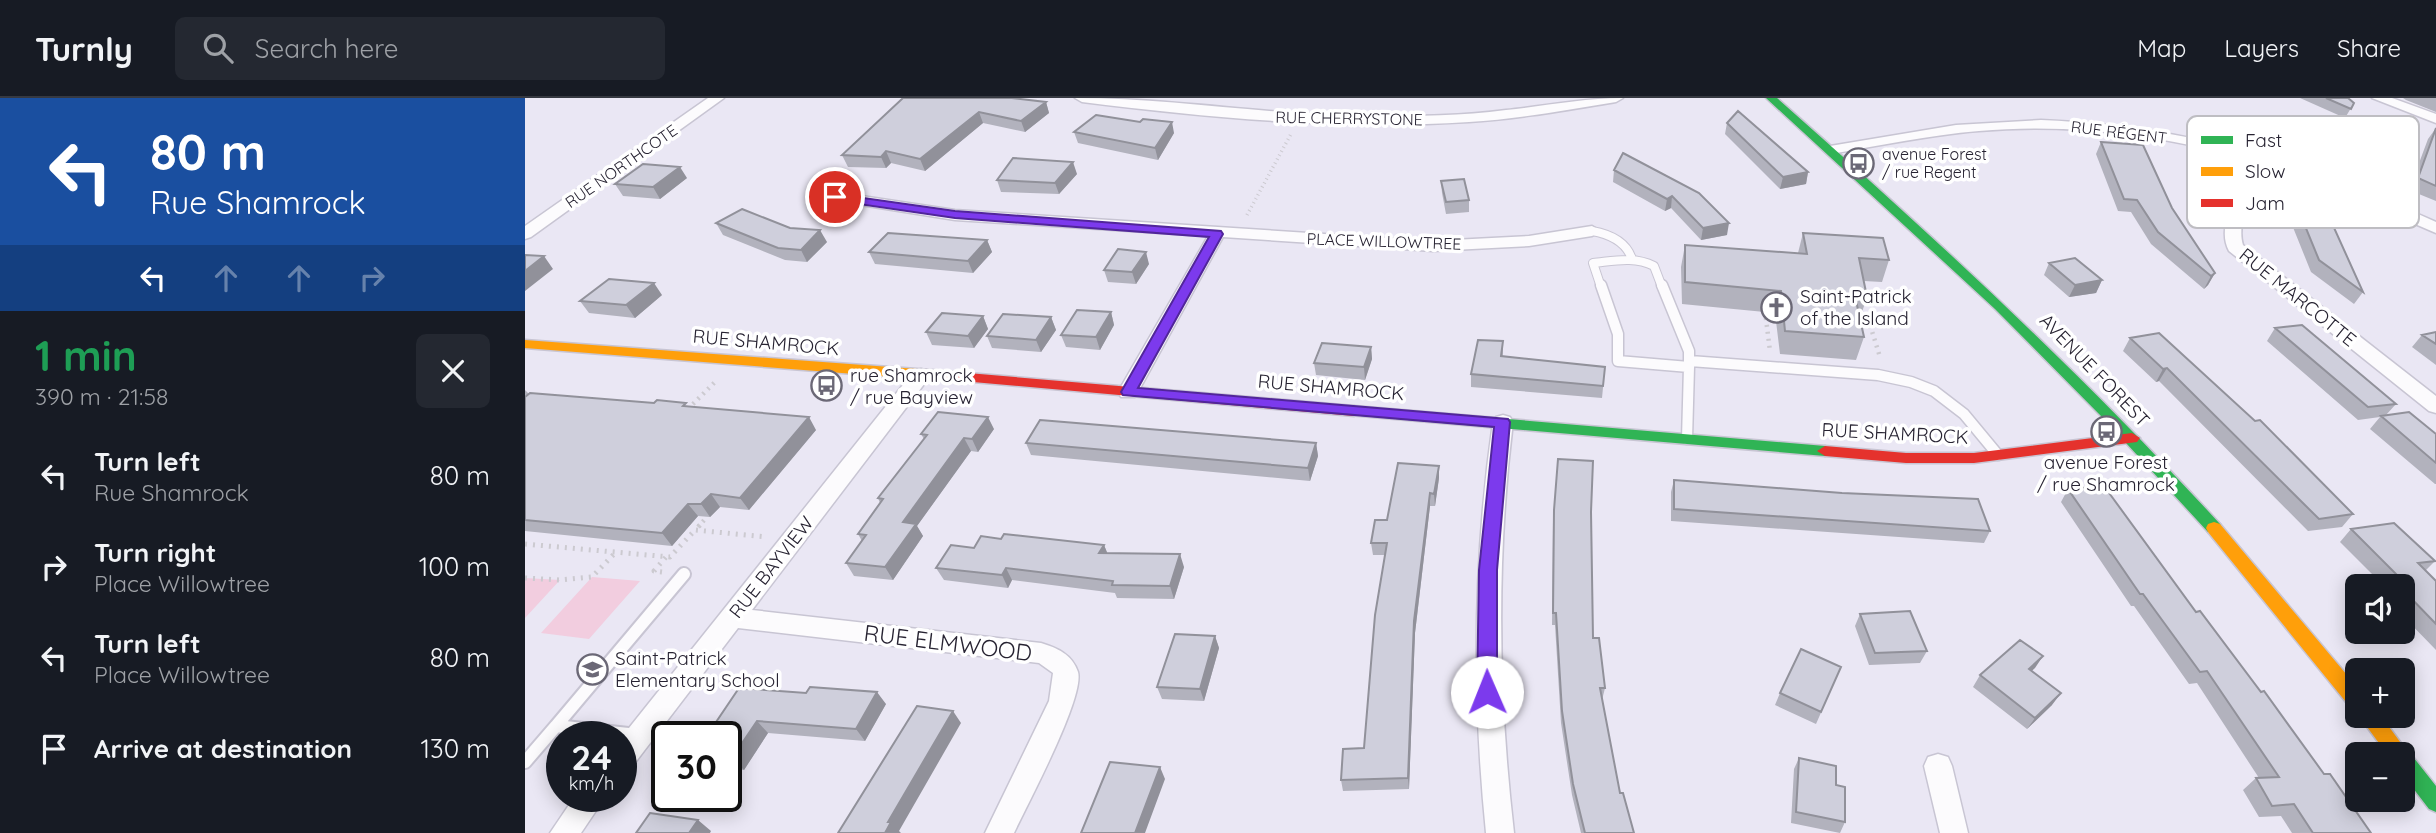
<!DOCTYPE html>
<html lang="en">
<head>
<meta charset="utf-8">
<style>
	:root { --surface:#171b24; --page:#242831; --text:#f1f3f6; --muted:#9ea1a6; --line:#363941 }
	body { margin:0; font-family:Quicksand,sans-serif; background:var(--page); color:var(--text); height:100vh; display:flex; flex-direction:column; font-size:26px; white-space:nowrap }
	* { box-sizing:border-box; margin:0 }
	p { font-size:23px; color:var(--muted) }
	.icon { flex:none; width:38px; height:38px; fill:none; stroke:currentColor; stroke-width:2; stroke-linecap:round; stroke-linejoin:round }
	.map { position:relative; flex:1; overflow:hidden }
	.panel { display:flex; flex-direction:column; background:var(--surface); width:525px }
	.panel>* { flex:none }
	.hud { background:#1a4fa0; color:#fff; overflow:hidden }
	.fabs { position:absolute; left:1820px; top:476px; display:grid; gap:14px }
	.fabs a { display:grid; place-items:center; width:70px; height:70px; border-radius:10px; background:var(--surface); box-shadow:0 4px 18px #0003; font-size:35px }
	.speed { position:absolute; left:21px; top:623px; display:flex; gap:14px; font-size:35px; font-weight:700; text-align:center }
	.speed>* { display:grid; place-content:center; width:91px; height:91px; border-radius:50%; background:var(--surface); box-shadow:0 4px 18px #0003; line-height:1 }
	.speed small { font-size:18px; font-weight:400 }
	.speed .limit { border:4px solid #111; border-radius:10px; background:#fff; color:#111 }
	.pin { position:absolute; display:grid; place-items:center; width:60px; height:60px; color:#fff; margin:-30px; border:4px solid #fff; border-radius:50%; box-shadow:0 2px 7px #0007 }
	.me { position:absolute; width:77px; margin:-38px; rotate:359deg; stroke-linejoin:round; filter:drop-shadow(0 0 5px #0008) }
	.turn { display:flex; align-items:center; gap:24px; height:147px; padding:0 35px; font-size:32px }
	.turn .icon { width:91px; height:91px; stroke-width:2.5 }
	.turn b { display:block; font-size:49px; line-height:60px }
	.lanes { display:flex; align-items:center; height:66px; padding:0 35px; background:#0003; justify-content:center; gap:35px; direction:ltr }
	.lanes .off { opacity:.35 }
	.round { display:grid; place-items:center; flex:none; width:74px; height:74px; border-radius:10px; background:var(--page) }
	.head { display:flex; align-items:center; justify-content:space-between; height:119px; padding:0 35px }
	h1 { font-size:42px; font-weight:700; line-height:52px; color:#1e9e55 }
	ul { padding:0; list-style:none }
	li { display:flex; align-items:center; gap:21px; height:91px; padding:0 35px }
	li div { flex:1 }
	li b { display:block; font-size:26px }
	li em { font-style:normal }
	header { display:flex; align-items:center; gap:42px; box-sizing:border-box; height:98px; padding:0 35px; background:var(--surface); border-bottom:2px solid var(--line) }
	header strong { font-size:33px }
	nav { display:flex; gap:38px; margin-inline-start:auto; font-size:24px }
	.search { width:490px; height:63px; background:var(--page); display:flex; align-items:center; gap:18px; box-sizing:border-box; padding:0 24px; border-radius:10px; color:var(--muted); font-size:26px }
	main { display:flex; flex:1; min-height:0 }
	.map>svg:first-child { display:block }
	.green { fill:#f2cddf }
	.lines { fill:none; stroke-linecap:round; stroke-linejoin:round }
	.lane-far2-casing { stroke:#c8c5d3; stroke-width:10 }
	.lane-far1-casing { stroke:#c8c5d3; stroke-width:13 }
	.lane-casing { stroke:#c8c5d3; stroke-width:16 }
	.street-casing { stroke:#c8c5d3; stroke-width:3 }
	.fast-casing { stroke:#c8c5d3; stroke-width:3 }
	.slow-casing { stroke:#c8c5d3; stroke-width:3 }
	.jam-casing { stroke:#c8c5d3; stroke-width:3 }
	.path-far2 { stroke:#cccad0; stroke-width:3.5; stroke-dasharray:1 3.5; stroke-linecap:butt }
	.path-far1 { stroke:#cccad0; stroke-width:4.5; stroke-dasharray:2 5; stroke-linecap:butt }
	.path { stroke:#cccad0; stroke-width:5; stroke-dasharray:2 6; stroke-linecap:butt }
	.lane-far2 { stroke:#fcfbfd; stroke-width:8 }
	.lane-far1 { stroke:#fcfbfd; stroke-width:10 }
	.lane { stroke:#fcfbfd; stroke-width:12 }
	.street { fill:#fcfbfd; fill-rule:evenodd }
	.fast { fill:#30b455; fill-rule:evenodd }
	.slow { fill:#ff9f0a; fill-rule:evenodd }
	.jam { fill:#e5322d; fill-rule:evenodd }
	.wall { fill:#b2b2bd }
	.shaded-wall { fill:#91919a }
	.building { fill:#cfcfdc; stroke:#91919a; stroke-width:2 }
	.route { fill:#7c3aed; stroke:#51269a; stroke-width:2 }
	.labels { text-anchor:middle; stroke-width:7; stroke-linejoin:round; paint-order:stroke }
	.far-street-label { font-size:16px; fill:#272332; stroke:#fff }
	.far-poi-label { font-size:16px; fill:#272332; stroke:#fff; text-anchor:start }
	.poi-label { font-size:19px; fill:#272332; stroke:#fff; text-anchor:start }
	.street-label { font-size:19px; fill:#272332; stroke:#fff }
	.near-street-label { font-size:23px; fill:#272332; stroke:#fff }
	.key { fill:#fff; stroke:#bebdc2; stroke-width:2 }
	.key-label { font-size:19px; fill:#272332 }
</style>
</head>
<body>
<header>
<strong>Turnly</strong>
<div class="search"><svg class="icon" aria-label="search" viewBox="0 0 24 24"><circle cx="10" cy="10" r="6"/><path d="M15 15l6 6"/></svg>Search here</div>
<nav><a>Map</a><a>Layers</a><a>Share</a></nav>
</header>
<main>
<section class="panel">
<div class="hud">
<div class="turn"><svg class="icon" aria-label="left" viewBox="0 0 24 24"><path d="M17 20v-9H6M10 6l-5 5 5 5"/></svg><div><b>80 m</b>Rue Shamrock</div></div>
<div class="lanes"><svg class="icon" aria-label="left" viewBox="0 0 24 24"><path d="M17 20v-9H6M10 6l-5 5 5 5"/></svg><svg class="icon off" aria-label="ahead" viewBox="0 0 24 24"><path d="M12 20V5M6 11l6-6 6 6"/></svg><svg class="icon off" aria-label="ahead" viewBox="0 0 24 24"><path d="M12 20V5M6 11l6-6 6 6"/></svg><svg class="icon off" aria-label="right" viewBox="0 0 24 24"><path d="M7 20v-9h11M14 6l5 5-5 5"/></svg></div>
</div>
<div class="head"><div><h1>1 min</h1><p>390 m · 21:58</p></div><a class="round"><svg class="icon" aria-label="close" viewBox="0 0 24 24"><path d="M6 6l12 12M18 6L6 18"/></svg></a></div>
<ul>
<li><svg class="icon" aria-label="left" viewBox="0 0 24 24"><path d="M17 20v-9H6M10 6l-5 5 5 5"/></svg><div><b>Turn left</b><p>Rue Shamrock</p></div><em>80 m</em></li>
<li><svg class="icon" aria-label="right" viewBox="0 0 24 24"><path d="M7 20v-9h11M14 6l5 5-5 5"/></svg><div><b>Turn right</b><p>Place Willowtree</p></div><em>100 m</em></li>
<li><svg class="icon" aria-label="left" viewBox="0 0 24 24"><path d="M17 20v-9H6M10 6l-5 5 5 5"/></svg><div><b>Turn left</b><p>Place Willowtree</p></div><em>80 m</em></li>
<li><svg class="icon" aria-label="arrive" viewBox="0 0 24 24"><path d="M6 21V4h12l-3 4 3 4H6"/></svg><div><b>Arrive at destination</b></div><em>130 m</em></li>
</ul>
</section>
<div class="map">
<svg width="1911" height="735" viewBox="0 0 1911 735">
	<rect width="100%" height="100%" fill="#eae7f4"/>
	<path class="green" d="M67,479l48,4 -51,58 -48,-6z
		M0,480l35,2 -35,38z"/>
	<g class="lines">
		<defs>
			<path id="lane-far2" d="M1067,133c17,3 34,10 40,28
				M1076,189l-8,-24c21,-2 41,-7 61,3l8,21"/>
			<path id="lane-far1" d="M1076,187l17,49v27l71,6
				M1137,187l27,66v16
				M1165,263l188,14 33,7 23,9 30,23 34,41
				M1162,341l2,-72"/>
			<path id="lane" d="M112,637l-81,-9 128,-152
				M0,664l31,-36"/>
			<path id="street" d="M183,0h16l-193,139 -6,2v-13z
				M550,0c100,0 198,18 298,18 45,0 89,0 133,-6 40,-4 77,-12 117,-12l-7,4c-49,8 -98,17 -147,20 -130,8 -259,-4 -387,-20z
				M1847,0h20l44,16v9z
				M1516,22c149,6 260,42 395,102v11l-100,-43 -68,-24c-11,22 -33,53 -25,79l193,151v17l-7,-2 -200,-160c-15,-27 14,-66 26,-89 -88,-27 -185,-39 -276,-31 -50,4 -100,15 -149,23l-7,-4 7,-4 126,-21z
				M310,94l120,18 478,31 96,-5 63,-10 8,5 -8,5 -63,10 -96,5 -210,-14 -85,155 -3,5h-14l-3,-5 90,-156 -253,-16 -126,-20 -2,-3z
				M396,271l7,2 3,4 -3,4 -176,231 289,33c16,5 31,11 37,29 7,25 -51,133 -64,161h-29l64,-132 4,-28 -14,-10 -301,-35 -107,140 -10,3v-33l293,-367z
				M978,317l7,2 3,5c-17,138 -15,273 1,411h-28c-14,-138 -13,-273 7,-411l3,-5z
				M1413,656l10,3 4,9 16,67h-28l-16,-67 4,-9z
				M50,698h31l-25,37h-31z"/>
			<path id="fast" d="M1241,0h11c154,136 304,274 443,426l2,4 -2,4h-12l-105,-114 -108,-109z
				M829,308l471,40 8,5 -8,5 -476,-41 -2,-4z
				M1878,652l7,3 26,33v26l-7,-3 -26,-34v-21h-8z"/>
			<path id="slow" d="M0,242l419,31 7,5 -7,5 -419,-33z
				M1689,424l6,2 137,163v22l-7,-2 -142,-175 -2,-4 2,-4z
				M1834,618h22l28,38 -3,6 -3,2v-8h-16z"/>
			<path id="jam" d="M419,273l410,35 7,5 -7,5 -415,-37 -2,-3z
				M1607,335l8,5 -3,4 -163,21h-68l-81,-7 -8,-5 8,-5 81,7h68z"/>
		</defs>
		<use href="#lane-far2" class="lane-far2-casing"/>
		<use href="#lane-far1" class="lane-far1-casing"/>
		<use href="#lane" class="lane-casing"/>
		<use href="#street" class="street-casing"/>
		<use href="#fast" class="fast-casing"/>
		<use href="#slow" class="slow-casing"/>
		<use href="#jam" class="jam-casing"/>
		<path class="path-far2" d="M722,117l44,-81"/>
		<path class="path-far1" d="M1335,209l11,21 9,29
			M1240,213l5,40
			M163,311l29,-29
			M173,429l9,-10"/>
		<path class="path" d="M175,427l-5,5 72,7
			M0,446l145,13 25,-27
			M137,474l-8,-1 12,-14
			M0,480l35,2 32,-3 23,-24"/>
		<use href="#lane-far2" class="lane-far2"/>
		<use href="#lane-far1" class="lane-far1"/>
		<use href="#lane" class="lane"/>
		<use href="#street" class="street"/>
		<use href="#fast" class="fast"/>
		<use href="#slow" class="slow"/>
		<use href="#jam" class="jam"/>
	</g>
	<path class="wall" d="M378,0l143,4 3,11 -24,19 -42,-9 -58,48 -34,-8 -5,5 -38,-1 -6,-12z
		M1775,0h48l6,5 -9,15z
		M1878,0h33v14l-30,-12z
		M1202,25l81,49 -2,12 -26,5 -55,-55z
		M1911,30v73l-27,-11 19,-51z
		M549,34l100,1 -16,27 -80,-17z
		M1576,44l71,66 43,65 -7,12 -4,4 -53,-45 -20,-32 -13,-1 -22,-57z
		M1098,55l104,82 -26,5 -30,-32 -6,3 -52,-29 1,-12z
		M552,76l-18,20 -58,-2 -4,-12z
		M162,80l-27,21 -37,-3 -8,-12z
		M916,83l28,19v12l-23,2 -4,-21z
		M1769,101l69,93 -9,12 -43,-32 -25,-62z
		M191,125l74,5 37,14 -20,20 -22,-2 -62,-25z
		M1278,135l86,27 -7,22 -18,-1 3,16 -7,21 4,19 -8,23 -76,-6 -5,-41 -93,-9 -1,-37 4,-22 113,8z
		M462,142l5,12 -19,21 -98,-9 -6,-12z
		M1524,165l53,17 -6,13 -27,4 -25,-22z
		M624,166l-13,20 -28,-2 -4,-12z
		M137,197l-27,23 -46,-5 -9,-12z
		M586,214l3,13 -14,25 -34,-3 -5,-12z
		M458,218l5,13 -14,19 -42,-3 -6,-13z
		M526,219l5,13 -15,22 -49,-4 -5,-12z
		M1750,230l121,76 -10,11 50,19v50h-1l-65,-55 10,-12 -22,3 -91,-79z
		M1911,234v33l-24,-18 10,-12z
		M1605,240l223,176 -11,13 -34,4 -149,-150 -3,1 -33,-31z
		M978,243v16l102,10 -3,31 -131,-11v-13z
		M846,249l1,12 -7,21 -49,-5 -2,-12z
		M0,292l4,4 159,12 128,24 -67,80 -29,-3 -10,10 -12,-1 -26,30 -147,-15z
		M469,331l-16,23 -7,-1 -54,75 6,10 -30,44 -39,-4 -8,-13 16,-22 -4,-7 22,-31 -2,-5 46,-59 -3,-5z
		M501,345h290l2,13 -8,25 -279,-26z
		M1033,361l33,53 2,126 12,50 -3,12 18,93 14,40h-53l-9,-38 -11,-72 -6,-98h-3l1,-103z
		M914,380l-4,28h-5l-15,127 -6,156 -66,2 -2,-11 23,-32 21,-193h-12l-2,-12 16,-23z
		M1149,382l316,51 -6,12 -313,-22v-29z
		M1543,391l128,123 175,221h-79l-11,-17 -22,1 -16,-27 13,-12h3l-62,-95 -8,1 -55,-78h-3l-70,-104z
		M1826,431l84,32 -10,10 11,10v69l-33,-34v-30h-19l-44,-44z
		M476,441l103,6 3,8 77,14 -10,32 -57,-1 -2,-5 -103,-13 -4,8 -64,-8 -8,-12 38,-20z
		M1335,516l67,37 -7,12 -51,2 -14,-39z
		M690,538l4,12 -15,53 -42,-2 -5,-12z
		M1518,558l-12,15 21,34 -25,24 -54,-42 7,-12z
		M1316,569l-25,57 -41,-19 5,-12z
		M214,590l147,16 -21,37 -97,-8 -24,37 -18,-2v-31z
		M1274,660l37,27 9,37 -5,11 -49,-10 3,-54z"/>
	<path class="shaded-wall" d="M521,4l3,11 -24,19 -4,-11z
		M454,14l4,11 -58,48 -5,-12z
		M647,24l2,11 -16,27 -3,-12z
		M361,53l5,12 -5,5 -5,-11z
		M548,64l4,12 -18,20 -4,-11z
		M155,69l7,11 -27,21 -7,-12z
		M1283,74l-2,12 -26,5 3,-12z
		M1147,98l-1,12 -6,3 2,-12z
		M1204,125l-2,12 -26,5 2,-12z
		M295,132l7,12 -20,20 -6,-12z
		M462,142l5,12 -19,21 -5,-12z
		M621,154l3,12 -13,20 -4,-12z
		M19,158l9,13 -28,22v-20z
		M1690,175l-7,12 -4,4 7,-13z
		M1577,182l-6,13 -27,4 6,-12z
		M129,185l8,12 -27,23 -9,-13z
		M586,214l3,13 -14,25 -4,-13z
		M458,218l5,13 -14,19 -6,-12z
		M526,219l5,13 -15,22 -5,-12z
		M846,249l1,12 -7,21 -1,-13z
		M1642,270l-8,13 -3,1 7,-13z
		M284,319l7,13 -67,80 -9,-12z
		M463,319l6,12 -16,23 -6,-13z
		M439,340l7,13 -54,75 6,10 -30,44 -8,-13 18,-45z
		M791,345l2,13 -8,25 -2,-13z
		M914,368v12l-4,28 -1,-12z
		M905,395v13l-15,127 -6,156 -1,-11 6,-157z
		M186,396l9,13 -10,10 -9,-13z
		M163,406l10,12 -26,30 -10,-13z
		M579,447l5,12 -10,-4z
		M655,456l4,13 -10,32 -4,-13z
		M481,470l6,12 -4,8 -6,-13z
		M690,538l4,12 -15,53 -4,-12z
		M1518,558l-8,12 -14,13 8,-12z
		M352,594l9,12 -21,37 -9,-12z
		M1536,595l-9,12 -25,24 8,-11z
		M428,613l8,12 -62,108 2,2h-16l3,-11z
		M232,623l11,12 -24,37 -12,-12z
		M635,669l5,12 -20,54h-10z
		M173,722l13,11 -1,2h-21z"/>
	<path class="building" d="M378,0h109l34,4 -25,19 -42,-9 -59,47 -34,-8 -5,6 -39,-2z
		M1801,0h22l6,5 -3,6z
		M1213,13l70,61 -25,5 -56,-54z
		M571,17l44,7 3,-3 29,3 -17,26 -81,-16z
		M1911,30v58l-18,-8z
		M1576,44l42,3 29,63 43,65 -4,3 -53,-44 -21,-32 -13,-1z
		M1098,55l76,40 30,30 -26,5 -31,-32 -5,3 -53,-29z
		M488,60l60,4 -18,21 -58,-3z
		M118,66l37,3 -27,20 -38,-3z
		M939,81l5,21 -23,2 -5,-21z
		M1781,88l11,4 46,102 -44,-32 -25,-61z
		M217,111l48,19 30,2 -19,20 -23,-2 -62,-25z
		M363,135l99,7 -19,21 -99,-9z
		M1278,135l80,5 6,22 -30,-2 8,39 -12,-1 9,41 -79,-6 -4,-40 -96,-9v-37l122,9z
		M593,151l28,3 -14,20 -28,-2z
		M0,157l19,1 -19,15z
		M1550,160l27,22 -27,5 -26,-22z
		M84,181l45,4 -28,22 -46,-4z
		M552,212l34,2 -15,25 -35,-2z
		M417,215l41,3 -15,20 -42,-4z
		M478,216l48,3 -15,23 -49,-4z
		M1777,227l94,79 -28,3 -93,-79z
		M1911,234v12l-14,-9z
		M1634,235l96,88 5,-1 93,94 -34,5 -152,-151 -4,1 -33,-31z
		M953,242l25,1 -2,15 104,11 -2,19 -132,-12z
		M797,245l49,4 -7,20 -50,-4z
		M5,295l124,10 3,-3 29,3 -3,3 126,11 -69,81 -29,-4 -10,10h-13l-26,29 -137,-13v-123z
		M413,314l50,5 -16,22 -8,-1 -61,84 13,2 -31,43 -39,-4 20,-28 -8,-1 25,-35 -5,-1 49,-63 -6,-1z
		M1884,314l27,22v29l-55,-47z
		M515,322l276,23 -8,25 -282,-25z
		M1033,361l35,2 -2,51 2,126h6l6,50h-5l20,105h3l11,40h-49l-12,-49 -11,-73 -6,-98h-3l1,-103z
		M873,365l41,3 -5,28 -4,-1 -16,128 -6,157 -67,2 2,-31 21,-1 11,-133 12,-72h-16l4,-23h12z
		M1149,382l168,13 136,6 12,32 -316,-22z
		M1579,388l92,126 4,-1 61,81 3,-1 60,83h6l41,59h-58l-19,-29 -22,2 -16,-28 23,-1 -72,-106 -7,1 -57,-78h-3l-72,-105z
		M1869,425l41,38 -17,2 18,18v43l-31,-32 8,-1 -62,-62z
		M479,436l100,11 -5,8 81,1 -10,32 -58,-1 1,-4 -107,-13 -4,7 -66,-7 15,-23 23,3 7,-12 20,3z
		M1385,513l17,40 -52,2 -15,-39z
		M650,536l40,2 -15,53 -43,-2z
		M1495,542l23,16 -14,13 32,24 -26,25 -55,-43z
		M1276,551l40,18 -20,45 -41,-19z
		M285,589l67,5 -21,37 -99,-8 -25,37h-6v-21h-20l33,-49 67,5z
		M392,608l36,5 -65,111h3l-6,11h-47z
		M1274,660l37,8v19l9,2v35l-49,-10z
		M585,664l50,5 -25,66h-54z
		M125,715l48,7 -9,13h-53z"/>
	<path class="route" d="M310,96l120,17 266,20 2,3 -85,154 370,31 2,3 -13,148v122l-3,6 -7,2 -7,-2 -3,-6 2,-122 15,-143 -371,-32 -2,-3 88,-155 -254,-19 -124,-18v-5z"/>
	<defs>
		<symbol id="bus-ring" viewBox="-11 -11 22 22"><circle r="9.5" fill="#fff" stroke="#6b6876" stroke-width="1.5"/><path d="M-5-6H5V4H4V6H2V4H-2V6H-4V4H-5ZM-3.5-4V0h7V-4ZM-3.5 1.2v1.5H-2V1.2ZM2 1.2v1.5H3.5V1.2Z" fill="#6b6876"/></symbol>
		<symbol id="church-ring" viewBox="-11 -11 22 22"><circle r="9.5" fill="#fff" stroke="#6b6876" stroke-width="1.5"/><path d="M-1.2-6h2.4v3.5h3.3v2.4h-3.3V6h-2.4V-.1h-3.3v-2.4h3.3Z" fill="#6b6876"/></symbol>
		<symbol id="school-ring" viewBox="-11 -11 22 22"><circle r="9.5" fill="#fff" stroke="#6b6876" stroke-width="1.5"/><path d="M0-5L7-2L0 1L-7-2ZM-4 1L0 2.5L4 1V4Q0 6-4 4Z" fill="#6b6876"/></symbol>
	</defs>
	<g fill-rule="evenodd">
		<use href="#bus-ring" x="1316" y="48" width="35" height="35"/>
		<use href="#church-ring" x="1234" y="192" width="35" height="35"/>
		<use href="#bus-ring" x="284" y="270" width="35" height="35"/>
		<use href="#bus-ring" x="1564" y="316" width="35" height="35"/>
		<use href="#school-ring" x="50" y="554" width="35" height="35"/>
	</g>
	<g class="labels">
		<g class="far-street-label">
			<text transform="translate(824 20) rotate(1)" y="6">RUE CHERRYSTONE</text>
			<text transform="translate(1594 34) rotate(7)" y="6">RUE RÉGENT</text>
			<text transform="translate(96 68) rotate(-35)" y="6">RUE NORTHCOTE</text>
			<text transform="translate(859 143) rotate(2)" y="6">PLACE WILLOWTREE</text>
		</g>
		<g class="far-poi-label">
			<text x="1357" y="62">avenue Forest<tspan x="1357" dy="18">/ rue Regent</tspan></text>
		</g>
		<g class="poi-label">
			<text x="1275" y="205">Saint-Patrick<tspan x="1275" dy="22">of the Island</tspan></text>
			<text x="325" y="284">rue Shamrock<tspan x="325" dy="22">/ rue Bayview</tspan></text>
			<text x="1581" y="371" text-anchor="middle">avenue Forest<tspan x="1581" dy="22">/ rue Shamrock</tspan></text>
			<text x="90" y="567">Saint-Patrick<tspan x="90" dy="22">Elementary School</tspan></text>
		</g>
		<g class="street-label">
			<text transform="translate(1773 199) rotate(39)" y="7">RUE MARCOTTE</text>
			<text transform="translate(241 244) rotate(5)" y="7">RUE SHAMROCK</text>
			<text transform="translate(1570 272) rotate(46)" y="7">AVENUE FOREST</text>
			<text transform="translate(806 289) rotate(5)" y="7">RUE SHAMROCK</text>
			<text transform="translate(1370 335) rotate(3)" y="7">RUE SHAMROCK</text>
			<text transform="translate(246 469) rotate(-52)" y="7">RUE BAYVIEW</text>
		</g>
		<g class="near-street-label">
			<text transform="translate(423 545) rotate(7)" y="8">RUE ELMWOOD</text>
		</g>
	</g>
	<rect x="1662" y="18" width="232" height="112" rx="10" class="key"/>
	<rect x="1676" y="38" width="32" height="8" fill="#30b455"/>
	<rect x="1676" y="69" width="32" height="9" fill="#ff9f0a"/>
	<rect x="1676" y="101" width="32" height="8" fill="#e5322d"/>
	<g class="key-label">
		<text x="1720" y="49">Fast</text>
		<text x="1720" y="80">Slow</text>
		<text x="1720" y="112">Jam</text>
	</g>
</svg>
<div class="fabs">
<a><svg class="icon" aria-label="sound" viewBox="0 0 24 24"><path d="M4 9h4l5-4v14l-5-4H4zM17 9q2 3 0 6"/></svg></a>
<a>+</a>
<a>−</a>
</div>
<div class="speed"><div>24<small>km/h</small></div><div class="limit">30</div></div>
<div class="pin" style="left:310px;top:99px;background:#d93025"><svg class="icon" aria-label="arrive" viewBox="0 0 24 24"><path d="M6 21V4h12l-3 4 3 4H6"/></svg></div>
<svg class="me" style="left:962px;top:594px" viewBox="-20 -20 40 40"><circle r="19" fill="#fff"/><path d="M0-13L10 11 0 6-10 11z" fill="#7c3aed"/></svg>
</div>
</main>
</body>
</html>
